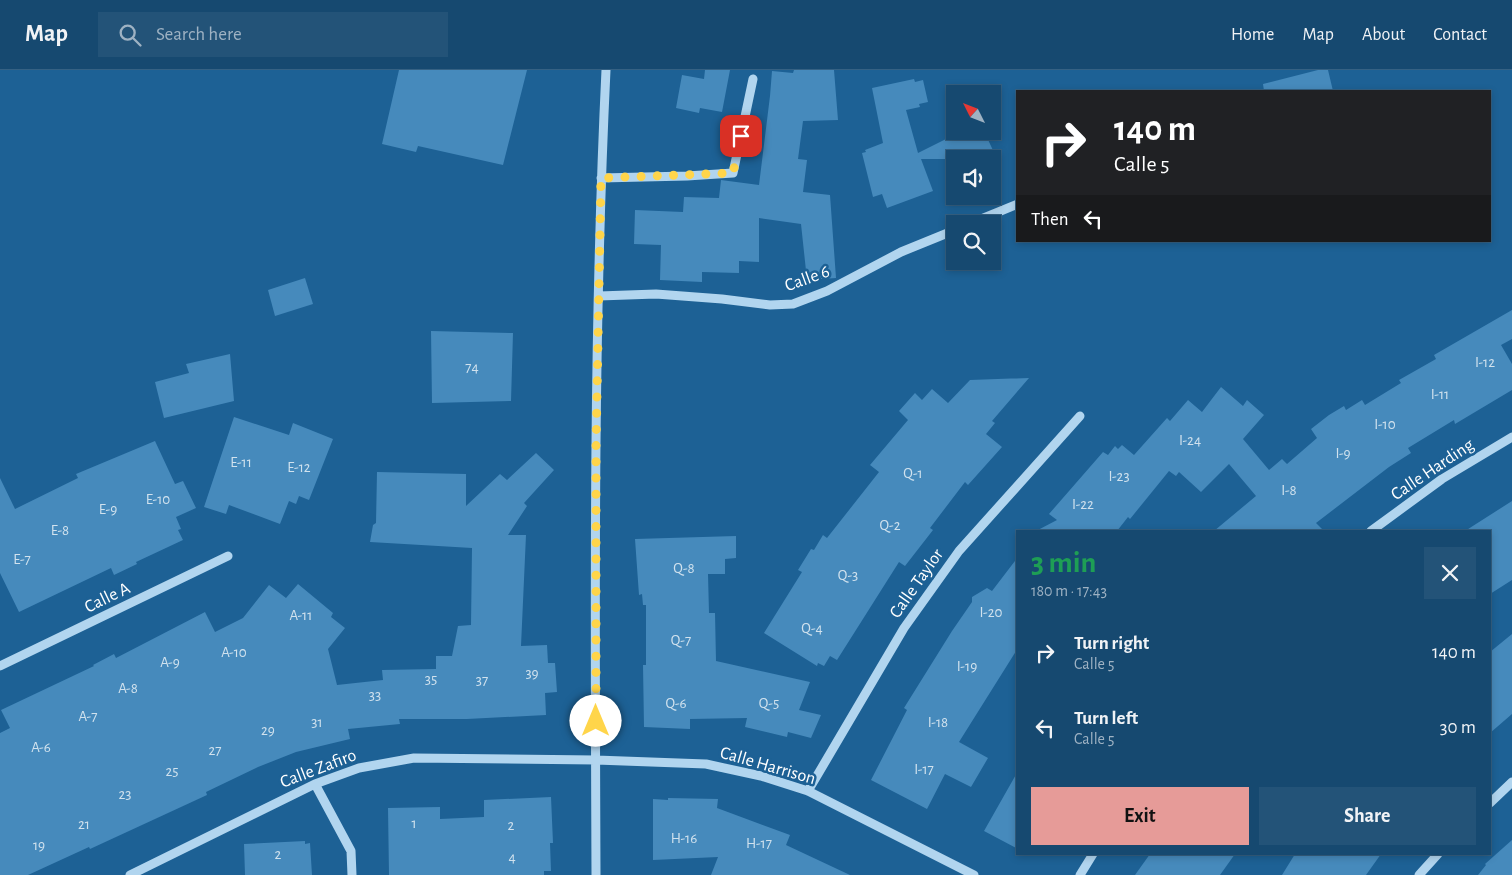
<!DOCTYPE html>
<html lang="en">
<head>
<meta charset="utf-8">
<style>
	:root { --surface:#164970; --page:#235378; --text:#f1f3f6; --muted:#9eb2c3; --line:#356183; --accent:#e69b98 }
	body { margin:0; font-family:"Alegreya Sans",sans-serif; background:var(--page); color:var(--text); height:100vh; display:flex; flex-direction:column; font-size:19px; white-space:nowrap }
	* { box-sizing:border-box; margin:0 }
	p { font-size:16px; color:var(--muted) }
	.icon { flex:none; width:28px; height:28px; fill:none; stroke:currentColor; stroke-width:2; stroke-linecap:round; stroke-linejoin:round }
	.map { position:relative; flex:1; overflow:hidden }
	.details { position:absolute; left:1016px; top:460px; width:475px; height:325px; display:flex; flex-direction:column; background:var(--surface); border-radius:0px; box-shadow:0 2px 8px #0003,0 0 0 1px var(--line) }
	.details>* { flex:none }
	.guide { position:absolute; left:1016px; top:20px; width:475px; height:152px; border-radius:0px; box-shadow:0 2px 8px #0003,0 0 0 1px var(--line); background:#202124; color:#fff; overflow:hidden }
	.needle { width:32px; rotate:312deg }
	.tools { position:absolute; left:946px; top:15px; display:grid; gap:10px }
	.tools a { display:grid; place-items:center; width:55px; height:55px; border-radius:0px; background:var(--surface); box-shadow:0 2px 8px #0003,0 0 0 1px var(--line); font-size:25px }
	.pin { position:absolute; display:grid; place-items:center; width:42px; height:42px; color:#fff; margin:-21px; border-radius:10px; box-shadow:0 2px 8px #0006 }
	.me { position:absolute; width:55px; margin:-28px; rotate:0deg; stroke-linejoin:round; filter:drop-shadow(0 0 4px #0008) }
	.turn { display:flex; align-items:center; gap:18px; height:105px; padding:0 15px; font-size:22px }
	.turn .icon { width:65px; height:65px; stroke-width:2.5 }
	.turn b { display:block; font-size:35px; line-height:42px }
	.then { display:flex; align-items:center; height:48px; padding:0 15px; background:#0003; gap:10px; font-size:19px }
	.round { display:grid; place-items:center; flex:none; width:52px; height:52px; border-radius:0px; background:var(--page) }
	.summary { display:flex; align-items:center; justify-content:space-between; height:85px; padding:0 15px }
	h1 { font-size:30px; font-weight:600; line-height:38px; color:#1e9e55 }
	.primary-button { display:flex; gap:10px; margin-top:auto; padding:10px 15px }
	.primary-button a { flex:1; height:58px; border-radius:0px; background:var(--accent); color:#111; font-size:20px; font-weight:600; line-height:58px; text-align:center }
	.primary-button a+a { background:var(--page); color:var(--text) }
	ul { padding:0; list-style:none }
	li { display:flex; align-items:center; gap:15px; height:75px; padding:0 15px }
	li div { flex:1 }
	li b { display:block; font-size:19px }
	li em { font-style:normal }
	header { display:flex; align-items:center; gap:30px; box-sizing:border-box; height:70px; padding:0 25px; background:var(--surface); border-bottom:1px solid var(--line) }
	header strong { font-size:24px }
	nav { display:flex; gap:28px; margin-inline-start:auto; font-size:18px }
	.search { width:350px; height:45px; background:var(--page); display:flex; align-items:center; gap:12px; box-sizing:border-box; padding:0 18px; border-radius:0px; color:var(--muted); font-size:19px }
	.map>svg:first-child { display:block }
	.building { fill:#468abc }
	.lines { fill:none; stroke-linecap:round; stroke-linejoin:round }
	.minor { stroke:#b1d5ef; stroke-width:9 }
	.route { stroke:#ffd54a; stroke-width:9; stroke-dasharray:0 16.2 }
	.labels { text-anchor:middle; stroke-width:5; stroke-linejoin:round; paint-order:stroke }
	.number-label { font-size:15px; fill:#d1e2ee }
	.street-label { font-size:18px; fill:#fff; stroke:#1d6195 }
</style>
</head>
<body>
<header>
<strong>Map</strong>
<div class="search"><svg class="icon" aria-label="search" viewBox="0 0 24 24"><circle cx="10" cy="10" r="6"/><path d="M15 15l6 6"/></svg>Search here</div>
<nav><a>Home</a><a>Map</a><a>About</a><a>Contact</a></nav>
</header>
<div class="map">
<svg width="1512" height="805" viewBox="0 0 1512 805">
	<rect width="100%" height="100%" fill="#1d6195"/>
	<path class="building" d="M399,0h128l-24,95 -85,-19 -2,6 -34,-8z
		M705,0h25l-8,42 -22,-4 -1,5 -23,-5 6,-33 22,4z
		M794,0h40l4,50 -35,1 -5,38 9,1 -4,32 27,3 6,83 -29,2 -6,-56 -42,-6v44l-20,-1v12l-37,-1v10l-42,-2 1,-35 -27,-1 1,-34 48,2 1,-15 35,1 2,-18 38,5 11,-89 2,-25 21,2z
		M1318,0h10l5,21h-69l-1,-7z
		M914,9l1,3 8,-2 5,22 -9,2 1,3 -14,3 12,43 44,-22h22l13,28h-76l12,32 -46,17 -5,-14 -9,3 -11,-44 4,-1 -1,-2 18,-7 -11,-55z
		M305,208l8,26 -38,12 -7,-26z
		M1512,240v29l-11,6 11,19v26l-57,34 -1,-4 -46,28 3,5 -22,14 -73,56 8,8h-110l42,-35 -27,-32 -28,28 -22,-20 -3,4 -7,-5 -39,48 -2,-2 -11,14h-81l21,-11 -8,-6 54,-62 5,3 7,-9 3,3 4,-4 12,10 33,-37 3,3 18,-21 14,12 19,-25 22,19 4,-6 17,15 -21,24 26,31 13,-11 5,5 30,-26 -6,-9 18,-14 15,-9 2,4 16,-10 3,5 36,-22 -2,-3 37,-21 -2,-4z
		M431,261l82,2 -2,68 -79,2z
		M230,284l4,47 -70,17 -9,-36 34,-9 -3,-9z
		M1029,308l-37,43 3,2 -9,11 16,13 -34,38 -3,-3 -35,46 3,2 -28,36 -6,-4 -62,98 -7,-4 -6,10 -6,-3 -1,3 -53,-33 38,-61 -4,-2 13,-21 3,1 9,-15 4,3 52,-66 -9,-7 38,-45 -9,-9 16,-18 7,7 10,-11 16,14 22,-23z
		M234,347l55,18 4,-12 40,16 -24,61 -10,-4 -3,8 -7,-3 -9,23 -51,-19 -3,9 -22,-7z
		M155,371l20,43 8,-3 13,27 -20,9 5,12 -3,1 5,10 -47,22 1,2 -23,11 -3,-7 -92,44 -19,-39v-95l15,31 63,-31 -2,-4z
		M536,383l18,17 -30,33 3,3 -19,29h18l-5,111 26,-1 1,18h7l2,29 -12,1 1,22 -79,4h-68l1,5 -52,5 2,10 -54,13 -38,15 -52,25 1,3 -117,54 -1,-2 -61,28h-28v-142l10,-5 -9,-18 93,-44 -1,-1 21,-11 2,4 89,-46 10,20 28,-14 26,-33 17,13 12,-14 35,29 -2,4 14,11 -17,21 9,36 46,-5 -1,-10 54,-1v-13h16l6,-30 13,-1 1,-77 -102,-6 3,-17 3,-2 1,-51 89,2v32l34,-32 7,6z
		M1512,431v79l-22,14v-63h-25z
		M736,466v22l-11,1v15h-17l1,39h6l1,48 94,21 -11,28 22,5 -10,23 -23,-6 -1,5 -42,-10 2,-9 -57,1v10l-46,-2 -1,-62h3v-60h-3l-1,-11 -3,1 -4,-56z
		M1018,487v91l-59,94 29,16 -17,29 -26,-13 -18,35 -56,-29 36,-70 -3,-2 48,-77 20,-29v-5l15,-9 5,3z
		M1512,564v80l-22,19v-81z
		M1018,701v78l-34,-18z
		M551,727l2,46h-3l1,28h-7v4h-155l-1,-67 52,-1v12l44,-2v-17z
		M668,728l50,1 -1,9 73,27 -4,10 64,30h-139l7,-18 -65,3v-61l15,1z
		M1512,770v35h-34l8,-10 -1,-1z
		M305,771v3l5,-1 2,32h-67l-1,-31z
		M1150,784h85l-15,21h-85z
		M1295,784h86l-15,21h-84z"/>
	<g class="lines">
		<path class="minor" d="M601,108l86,-2 46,-3 20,-94
			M969,154l49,-20
			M599,226l57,-2 66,5 48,6 23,-1 34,-13 74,-39 54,-22
			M1371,461l71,-52 70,-42
			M0,596l228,-110
			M315,714l36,67 1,24
			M808,721l96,-163 55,-77 121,-135
			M1490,733l22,-21
			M130,805l185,-91 44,-16 55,-10 182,2 110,4 55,12 47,15 166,84
			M596,805c-1,-268 -3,-537 10,-805
			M1080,805l13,-21
			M1419,805l19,-21"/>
	</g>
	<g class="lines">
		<path class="route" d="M596,651v-274l5,-269 132,-5 8,-37"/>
	</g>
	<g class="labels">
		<g class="number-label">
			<text x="1485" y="297">I-12</text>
			<text x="472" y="302">74</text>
			<text x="1440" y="329">I-11</text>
			<text x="1385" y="359">I-10</text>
			<text x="1190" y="375">I-24</text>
			<text x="1343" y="388">I-9</text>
			<text x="241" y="397">E-11</text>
			<text x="299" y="402">E-12</text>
			<text x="913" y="408">Q-1</text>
			<text x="1119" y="411">I-23</text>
			<text x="1289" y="425">I-8</text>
			<text x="158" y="434">E-10</text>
			<text x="1083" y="439">I-22</text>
			<text x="108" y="444">E-9</text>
			<text x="890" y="460">Q-2</text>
			<text x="60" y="465">E-8</text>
			<text x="22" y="494">E-7</text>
			<text x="684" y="503">Q-8</text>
			<text x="848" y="510">Q-3</text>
			<text x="991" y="547">I-20</text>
			<text x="301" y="550">A-11</text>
			<text x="812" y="563">Q-4</text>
			<text x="681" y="575">Q-7</text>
			<text x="234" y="587">A-10</text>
			<text x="170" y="597">A-9</text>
			<text x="967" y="601">I-19</text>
			<text x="532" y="608">39</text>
			<text x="431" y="614">35</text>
			<text x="482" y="615">37</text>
			<text x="128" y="623">A-8</text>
			<text x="375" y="630">33</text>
			<text x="676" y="638">Q-6</text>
			<text x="769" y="638">Q-5</text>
			<text x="88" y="651">A-7</text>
			<text x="317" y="657">31</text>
			<text x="938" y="657">I-18</text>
			<text x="268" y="665">29</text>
			<text x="41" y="682">A-6</text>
			<text x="215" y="685">27</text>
			<text x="924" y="704">I-17</text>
			<text x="172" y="706">25</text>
			<text x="125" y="729">23</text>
			<text x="414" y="758">1</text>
			<text x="84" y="759">21</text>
			<text x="511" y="760">2</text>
			<text x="684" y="773">H-16</text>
			<text x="759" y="778">H-17</text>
			<text x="39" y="780">19</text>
			<text x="278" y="789">2</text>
			<text x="512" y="792">4</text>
		</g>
		<g class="street-label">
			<text transform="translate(807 208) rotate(-20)" y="6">Calle 6</text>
			<text transform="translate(1432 399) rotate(-34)" y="6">Calle Harding</text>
			<text transform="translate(916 513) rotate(-55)" y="6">Calle Taylor</text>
			<text transform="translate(107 527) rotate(-26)" y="6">Calle A</text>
			<text transform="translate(768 695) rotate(16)" y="6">Calle Harrison</text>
			<text transform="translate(318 698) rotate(-21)" y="6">Calle Zafiro</text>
		</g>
	</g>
</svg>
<div class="tools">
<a><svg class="needle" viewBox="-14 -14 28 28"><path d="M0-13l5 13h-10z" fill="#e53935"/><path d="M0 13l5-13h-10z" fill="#9eb2c3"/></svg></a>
<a><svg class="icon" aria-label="sound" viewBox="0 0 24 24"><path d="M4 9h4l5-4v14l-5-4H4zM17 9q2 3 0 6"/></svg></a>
<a><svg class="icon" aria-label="search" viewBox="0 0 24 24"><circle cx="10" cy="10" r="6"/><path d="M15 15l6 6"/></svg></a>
</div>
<div class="pin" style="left:741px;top:66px;background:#d93025"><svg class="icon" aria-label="arrive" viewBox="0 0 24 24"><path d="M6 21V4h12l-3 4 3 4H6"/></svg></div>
<svg class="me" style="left:596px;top:651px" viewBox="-20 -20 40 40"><circle r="19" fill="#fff"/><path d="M0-13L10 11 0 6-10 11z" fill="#ffd54a"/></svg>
<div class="guide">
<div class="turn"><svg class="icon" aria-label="right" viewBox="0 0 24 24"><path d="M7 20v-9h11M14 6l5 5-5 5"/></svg><div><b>140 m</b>Calle 5</div></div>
<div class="then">Then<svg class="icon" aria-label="left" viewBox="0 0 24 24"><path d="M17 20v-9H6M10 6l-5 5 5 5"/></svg></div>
</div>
<section class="details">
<div class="summary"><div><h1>3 min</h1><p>180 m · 17:43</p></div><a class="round"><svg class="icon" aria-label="close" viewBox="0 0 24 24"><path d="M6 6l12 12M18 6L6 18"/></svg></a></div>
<ul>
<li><svg class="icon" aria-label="right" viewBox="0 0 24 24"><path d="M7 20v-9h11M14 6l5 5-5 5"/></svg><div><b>Turn right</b><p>Calle 5</p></div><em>140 m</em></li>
<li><svg class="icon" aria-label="left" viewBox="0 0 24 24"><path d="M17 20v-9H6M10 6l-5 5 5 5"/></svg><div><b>Turn left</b><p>Calle 5</p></div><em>30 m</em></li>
</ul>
<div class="primary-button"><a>Exit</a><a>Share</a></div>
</section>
</div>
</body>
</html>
